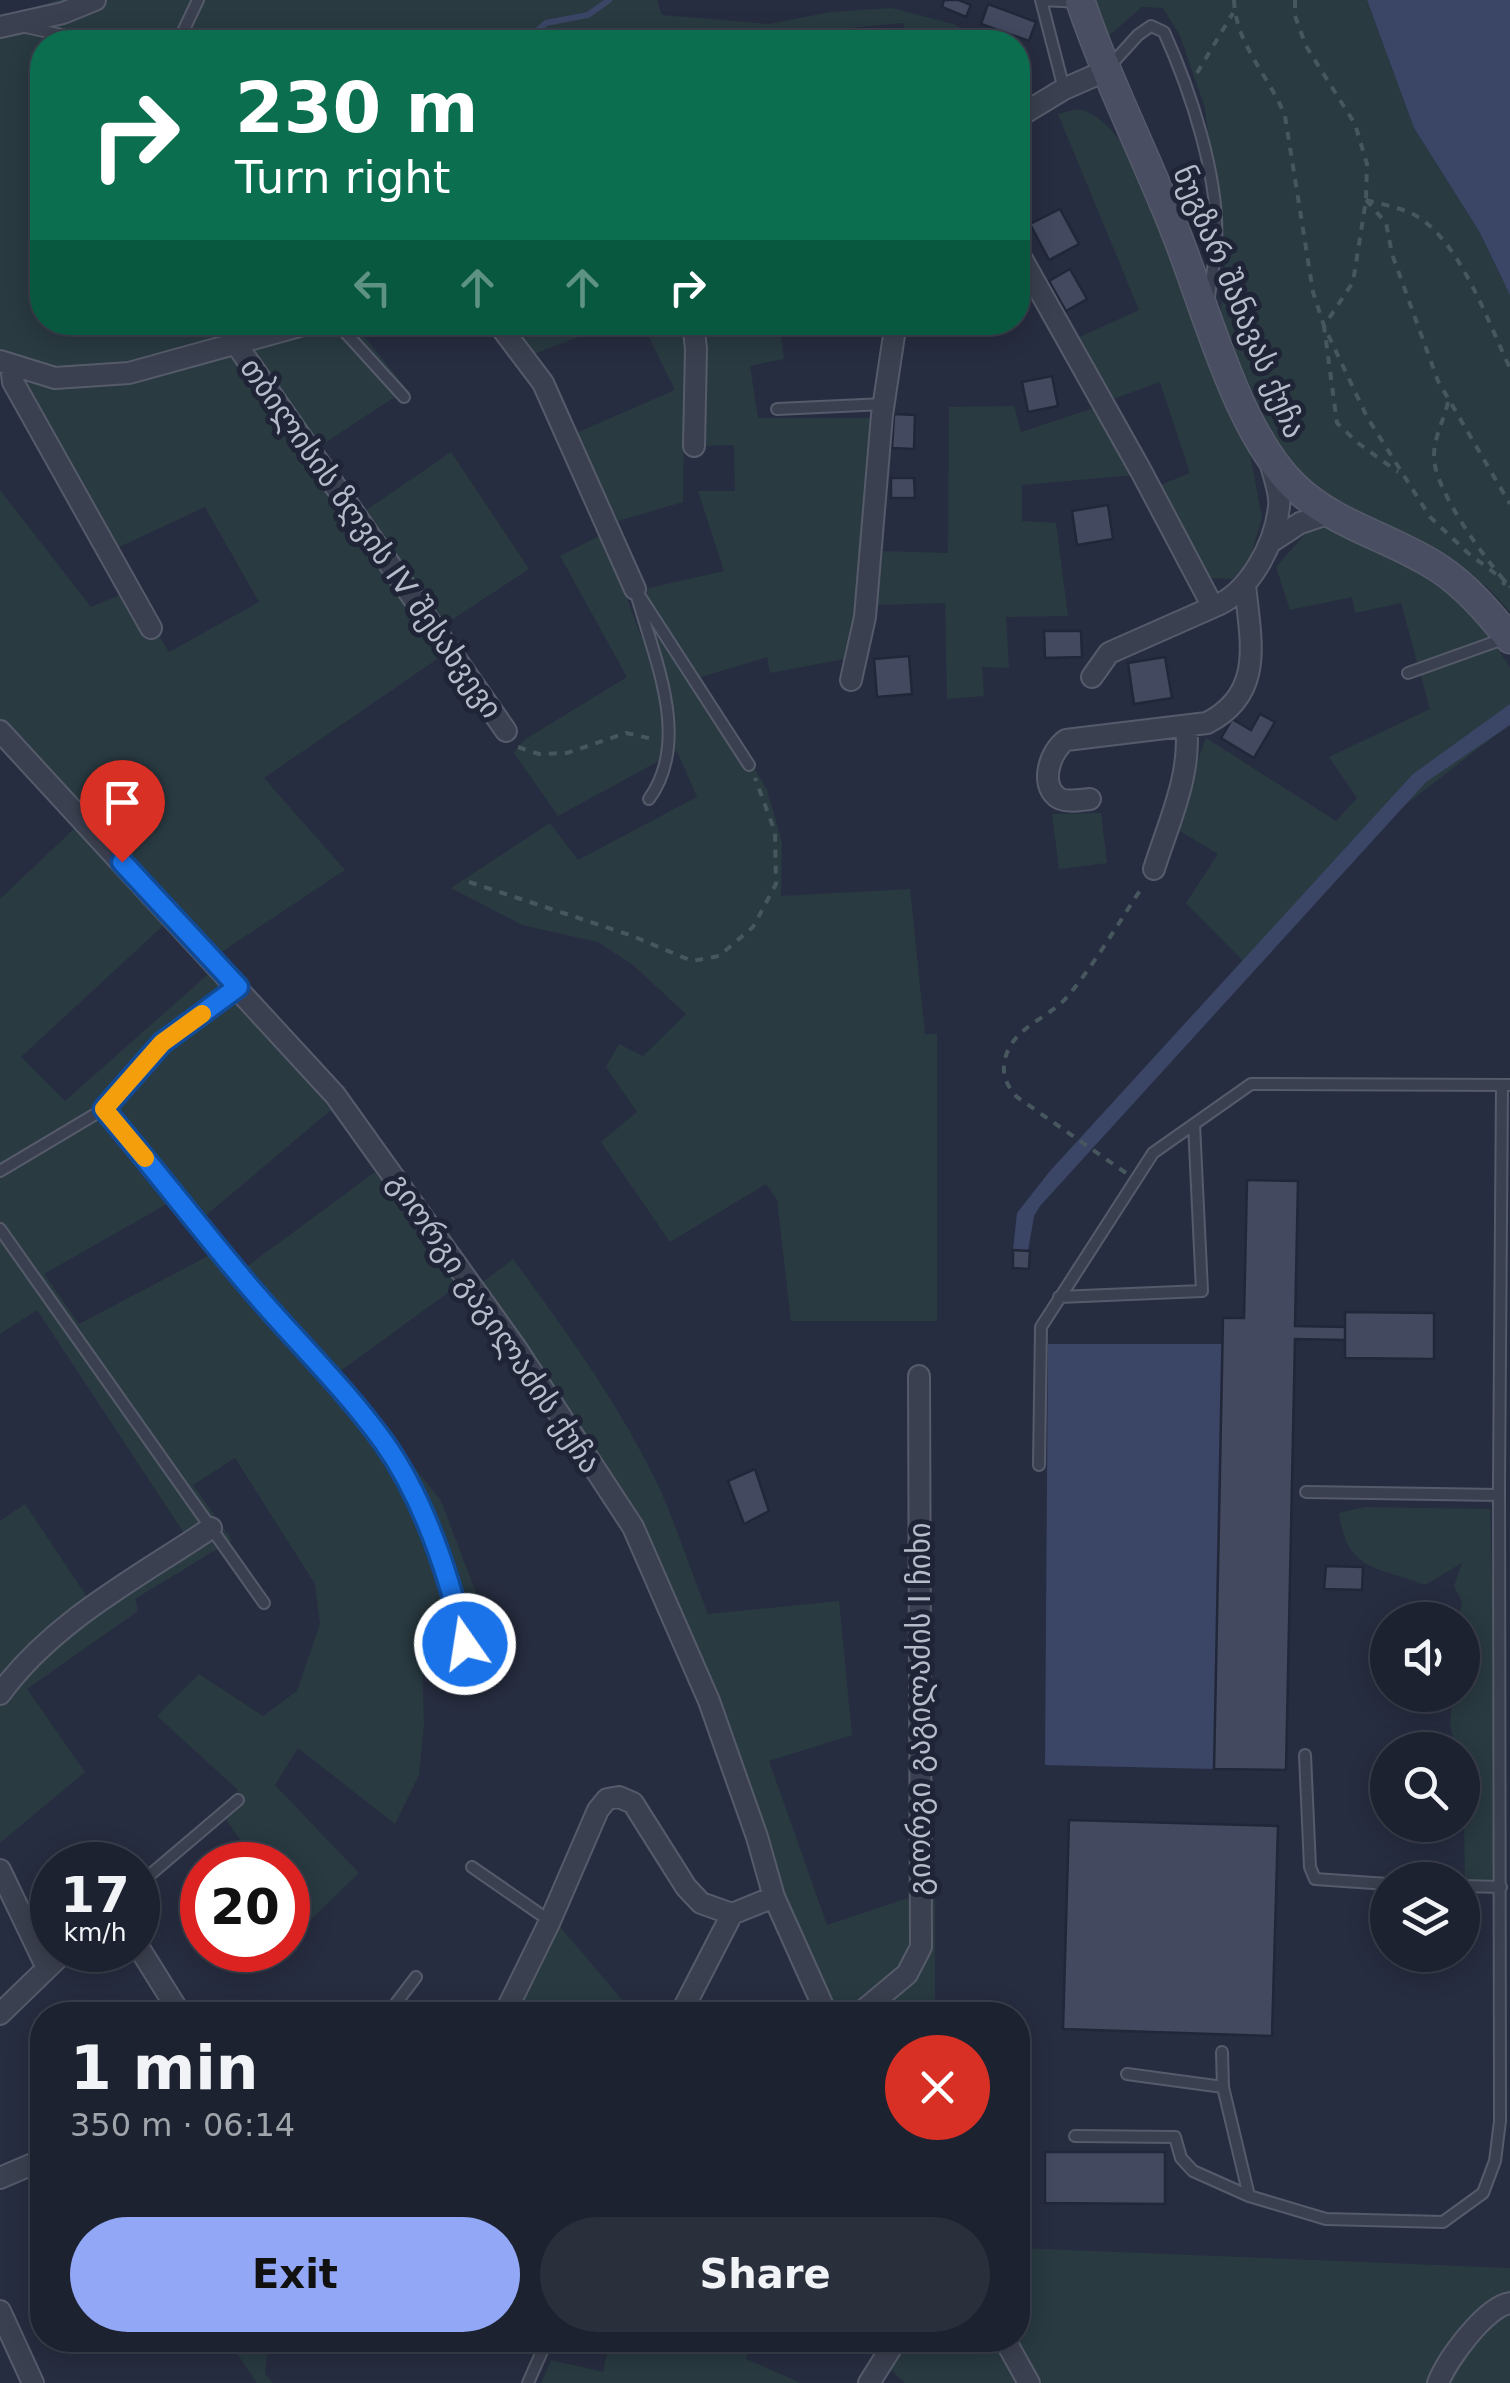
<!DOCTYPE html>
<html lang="en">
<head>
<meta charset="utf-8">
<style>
	:root { --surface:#1d2230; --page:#2a2f3c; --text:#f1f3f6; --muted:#a0a4ab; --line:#3b3f4c; --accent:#92a7f5 }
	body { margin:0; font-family:"DejaVu Sans","Noto Sans Georgian",sans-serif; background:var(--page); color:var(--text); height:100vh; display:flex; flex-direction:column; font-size:38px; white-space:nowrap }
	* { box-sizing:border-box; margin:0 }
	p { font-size:32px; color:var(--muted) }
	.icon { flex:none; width:55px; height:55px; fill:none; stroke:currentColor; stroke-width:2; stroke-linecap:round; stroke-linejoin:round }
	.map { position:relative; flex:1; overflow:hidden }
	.panel { position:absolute; left:30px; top:2002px; width:1000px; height:350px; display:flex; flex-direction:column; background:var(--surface); border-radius:40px; box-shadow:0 5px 25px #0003,0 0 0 2px var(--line) }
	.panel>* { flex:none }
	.banner { position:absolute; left:30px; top:30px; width:1000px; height:305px; border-radius:40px; box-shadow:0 5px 25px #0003,0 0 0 2px var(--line); background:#0b6e4f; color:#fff; overflow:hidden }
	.tools { position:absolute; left:1370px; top:1602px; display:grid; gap:20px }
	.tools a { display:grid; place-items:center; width:110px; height:110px; border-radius:50%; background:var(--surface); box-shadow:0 5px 25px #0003,0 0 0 2px var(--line); font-size:50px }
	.speed { position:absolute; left:30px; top:1842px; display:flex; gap:20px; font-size:50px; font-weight:700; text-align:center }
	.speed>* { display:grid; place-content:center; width:130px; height:130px; border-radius:50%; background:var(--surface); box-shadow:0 5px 25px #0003,0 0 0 2px var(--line); line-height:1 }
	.speed small { font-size:25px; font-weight:400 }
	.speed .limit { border:15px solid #d22; background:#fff; color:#111 }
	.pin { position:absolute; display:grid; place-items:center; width:85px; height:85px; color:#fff; margin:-102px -42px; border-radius:50% 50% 50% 0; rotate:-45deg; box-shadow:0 0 10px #0007 }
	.pin .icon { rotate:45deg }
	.me { position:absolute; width:110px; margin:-55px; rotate:347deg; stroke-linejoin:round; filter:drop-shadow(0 0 8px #0008) }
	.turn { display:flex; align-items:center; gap:35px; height:210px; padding:0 40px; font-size:45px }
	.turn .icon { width:130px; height:130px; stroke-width:2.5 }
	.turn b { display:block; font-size:70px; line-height:85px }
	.lanes { display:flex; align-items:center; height:95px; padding:0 40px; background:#0003; justify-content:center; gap:50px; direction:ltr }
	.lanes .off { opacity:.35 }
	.round { display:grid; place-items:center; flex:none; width:105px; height:105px; border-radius:52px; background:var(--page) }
	.headline { display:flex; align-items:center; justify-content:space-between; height:170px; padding:0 40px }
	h1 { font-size:60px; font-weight:700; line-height:75px }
	.action { display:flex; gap:20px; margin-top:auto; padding:20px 40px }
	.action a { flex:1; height:115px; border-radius:60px; background:var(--accent); color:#111; font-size:40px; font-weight:700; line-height:115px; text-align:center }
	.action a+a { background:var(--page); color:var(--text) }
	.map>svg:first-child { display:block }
	.green { fill:#293a41 }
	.water { fill:#3b4667 }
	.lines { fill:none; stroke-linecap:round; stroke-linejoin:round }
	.stream { stroke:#3b4667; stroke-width:6 }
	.building { fill:#434a60; stroke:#212738; stroke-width:2.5 }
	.service-casing { stroke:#565b6b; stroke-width:14 }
	.minor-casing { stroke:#565b6b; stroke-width:24 }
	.secondary-casing { stroke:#565b6b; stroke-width:31 }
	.path { stroke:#47575e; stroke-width:4; stroke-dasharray:8 8; stroke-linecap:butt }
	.service { stroke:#3b4050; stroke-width:10 }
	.minor { stroke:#3b4050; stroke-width:20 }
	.secondary { stroke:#494e63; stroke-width:28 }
	.route-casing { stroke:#114b97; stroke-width:25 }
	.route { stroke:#1a73e8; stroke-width:18 }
	.slow { stroke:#f59e0b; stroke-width:18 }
	.labels { text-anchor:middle; stroke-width:10; stroke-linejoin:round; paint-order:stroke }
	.street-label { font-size:30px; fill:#b7bccb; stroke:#1f2536 }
</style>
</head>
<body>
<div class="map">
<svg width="1510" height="2383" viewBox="0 0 1510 2383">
	<rect width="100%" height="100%" fill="#272d40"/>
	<path class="green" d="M58,0h599l5,15 107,9 61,-12 62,-4 61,16 37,18h-82l-5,-19 -54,5 1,14h-808v280l240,1 -146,40 -82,8 -54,-17v-336z
		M1096,0h271l47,128 65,103 24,50 7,-6v337l-23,-25 -58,-42 -83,-38 -43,-32 -27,-32 -56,-123 5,-53 -20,-159 -25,-72 -17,-28 -21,-1 -37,32z
		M1077,109c25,4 40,29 56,47l116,292 13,70 -14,46 -16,15 -20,-1 -13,-8 -41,-84 32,-13 -30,-91 -52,19 -35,-61 66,-30 -81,-196z
		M335,323h18l54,66 -87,57 -70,-92 1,-9z
		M505,323h111l-85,32z
		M642,323h39l4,14 -2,165 -65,19 -44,-87 101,-44z
		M702,323h77l5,36 -34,7 8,52h117l-25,240 -80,15 -3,-16 -66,20 66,113 15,52 -1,54 129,-7 15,145h12v287h-146l-14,-121 -11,-16 -96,58 -69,-100 36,-30 -31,-45 13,-23 24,12 43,-42 -53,-49 -35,-23 -76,-17 -71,-37 99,-65 28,37 119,-63 -20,-46 -119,65 -44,-63 10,-13 103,-63 -67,-121 43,-22 38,102 18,-2 -14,-45 79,-18 -26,-80h37l-1,-46 -34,1 5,-104z
		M234,352l209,303 -179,123 81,92 -125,83 -220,-230v-233l91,117 29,-12 23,42 15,-3 11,18 90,-50 -54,-95 -90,42 -93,-172z
		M1014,406l7,26 76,-25 39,68 -114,10v36l34,2 12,93 -62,1 3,51 -27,-1 2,29 -37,3 -2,-96 -69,2 2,-54 70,2 1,-146z
		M451,452l78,117 -88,58 -79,-114z
		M1322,524l10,1 85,42 49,36 44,64v57l-110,85 -148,161 -66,-67 32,-49 -45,-27 33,-89 130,83 21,-23 -28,-41 101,-48 -29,-106 -46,10 -3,-16 -62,13 -14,-43 32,-36z
		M1101,813l6,50 -48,6 -7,-55z
		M76,827l90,96 -145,134 44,44 149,-132 117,141 -139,117 -18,-27 -130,74 35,50 150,-79 16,23 130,-96 85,112 -121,88 102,129 56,147 -75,10 2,67 -5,50 -24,49 -97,-76 -23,37 84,88 -58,56 -13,-19v-45h-31l-38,-56 19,-19 -81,-74 42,-42 64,42 34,-25 23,-67 -5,-40 -80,-126 -42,27 39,55 -97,59 3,12 -111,78 58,83 -85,71v-322l25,-17 62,93 97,-64 -147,-223 -37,24v-435z
		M513,1259c53,72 106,145 145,226 19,42 33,87 50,129l131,-13 13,134 -83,26 58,164 108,-36v126h-100l-51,-113 -104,-296 -38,-80 -163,-241z
		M1365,1507l125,2 11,374 -36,-4 -1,-52 3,-17 -4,-3 -1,-57h-7l-5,-28 3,-27h9v-75h-4l4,-18 -8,-16 8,-23 -37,22c-48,-19 -78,-13 -86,-72z
		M555,1921l80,94h-126z
		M1018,2248l492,20v26c-30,5 -62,65 -79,89h-389l-24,-43z
		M1510,2310v73h-66l33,-49z
		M228,2340h69l-5,7 -25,8 -2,19 8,9h-16z
		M610,2340h142l-6,19 55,24h-260l10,-23 52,12z
		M903,2340h96l24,43h-118l-16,-15z"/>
	<path class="water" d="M1367,0h143v295l-31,-64 -65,-103z
		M1510,704v21l-84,57 -386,424 -6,10 -6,35 -15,-1 4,-37 33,-42 363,-397z
		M1048,1344h174l-8,425 -169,-4z"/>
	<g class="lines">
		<path class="stream" d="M524,42l22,-19 42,-8 21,-15"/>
	</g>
	<path class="building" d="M944,0h15l12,5 -5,12 -24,-10z
		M988,4l48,18 -7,19 -48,-17z
		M1060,209l19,35 -30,16 -19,-36z
		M1070,269l17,30 -21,12 -17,-30z
		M1052,376l6,30 -30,6 -6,-30z
		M894,414l21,1 -1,34 -22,-1z
		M891,478h23l1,20h-24z
		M1108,505l5,34 -36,6 -5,-34z
		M1044,631h37l1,26 -37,1z
		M909,656l3,38 -35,3 -3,-38z
		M1165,657l7,41 -38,6 -6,-41z
		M1260,714l15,8 -21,36 -33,-20 11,-19 19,11z
		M1247,1180l51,1 -3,145 50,1v13l-50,-1 -9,431 -72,-1 9,-451h21z
		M1013,1250l17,1 -1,18 -16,-1z
		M1345,1312l89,1v46l-89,-1z
		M755,1469l14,42 -25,13 -16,-43z
		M1326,1566l37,1 -1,23 -38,-1z
		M1069,1820l209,6 -6,210 -209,-7z
		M1045,2152h120v52l-120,-1z"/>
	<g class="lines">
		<defs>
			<path id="service" d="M1041,0l23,89
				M1043,0l37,2
				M26,27l67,15
				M178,42l20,-42
				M1108,68l30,-33 13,-9 13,6c26,57 56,147 52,211 -1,18 -5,36 -7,54
				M336,322l68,75
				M777,409l107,-5
				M635,589c17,65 58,149 14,210
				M641,598l108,167
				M1408,673l98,-35
				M104,1109c49,58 95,118 144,176 45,53 94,100 135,156 42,58 66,134 82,203
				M0,1171l104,-62 58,-66 76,-55
				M0,1229l264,374
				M1059,1297l143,-6 -8,-167
				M1039,1465l2,-138 112,-174 98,-69 259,1
				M1306,1492l193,3
				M1305,1755l5,112 5,12 73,5
				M472,1867l78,54
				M138,1885l100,-85
				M1462,1886l39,1
				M387,2015l29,-38
				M1222,2052l1,35
				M1127,2074l96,13 26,109
				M1075,2136l100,1 6,21 12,13 56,25 77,23 117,3 40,-29 12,-32 5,-40 -1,-638 3,-397
				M528,2383l19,-43"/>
			<path id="minor" d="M0,27l63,-14 32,-13
				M1018,117l46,-28 41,-18
				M1018,252l123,219 72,136c36,-13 62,-63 66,-100 2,-14 -6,-32 -9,-46
				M497,322l46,61 92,206
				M693,322l3,27 -2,97
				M236,344l270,387
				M0,361l55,17 74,-5 185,-51
				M11,365l2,17 138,246
				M1271,542l29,-19 30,-10
				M1092,677l17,-24 104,-46
				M851,680l14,-63 17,-202 14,-93
				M0,731l335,364 181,253 117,179 76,174 48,136 17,60 53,118
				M1090,799c-10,1 -25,4 -33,-2 -18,-14 -6,-47 9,-57l141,-17c59,-30 43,-84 38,-139
				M1154,869c14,-45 38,-95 32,-143
				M0,1694c53,-73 137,-116 211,-166
				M0,1870l47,98
				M138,1946l43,69
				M0,2014l66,-64
				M504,2015l46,-94 48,-111 9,-11 12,-2 14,6 53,84 15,16 31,11 42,-17
				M680,2015l52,-101
				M858,2015l49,-41 14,-27 -2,-571
				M0,2178l42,-18
				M0,2311l33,72
				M1005,2340l24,43
				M869,2383l27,-43
				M1438,2383c9,-23 47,-76 72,-80"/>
			<path id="secondary" d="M1080,0c27,80 65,154 96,233 30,75 61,198 118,253 41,40 100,52 146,83 27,18 50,45 70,70"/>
		</defs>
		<use href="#service" class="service-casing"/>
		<use href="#minor" class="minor-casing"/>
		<use href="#secondary" class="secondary-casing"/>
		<path class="path" d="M1234,0c2,46 35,75 51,116l28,176 11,34 43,91 63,100 38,36 37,28 -5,9
			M1295,0v16l11,30 49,78 12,40 -1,36 -13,82 -29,44 13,97 21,20 40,29
			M1197,73l36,-60
			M1366,200l20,23 6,31 46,127 72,123
			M1366,200c15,4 31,7 45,13 48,23 77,110 99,155
			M1448,402c-4,18 -14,35 -14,54 -1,33 53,106 76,131
			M518,747l21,7 28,-1 59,-20 27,6
			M469,882l161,53 62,26 27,-5 34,-29 23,-43 -1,-52 -20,-54
			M1126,1173l-109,-76c-14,-15 -17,-30 -8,-49 13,-24 42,-32 59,-52 28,-34 51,-74 75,-110"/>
		<use href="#service" class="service"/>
		<use href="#minor" class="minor"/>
		<use href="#secondary" class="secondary"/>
	</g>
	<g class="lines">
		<defs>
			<path id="route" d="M122,862l116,125 -76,56 -58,66c49,58 95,118 144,176 45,53 94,100 135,156 42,59 66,134 82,203"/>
		</defs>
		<use href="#route" class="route-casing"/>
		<use href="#route" class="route"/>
		<path class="slow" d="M145,1158l-41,-49 58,-66 40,-29"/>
	</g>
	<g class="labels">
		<g class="street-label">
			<text transform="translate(1239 302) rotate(67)" y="10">ნუგზარ შანავას ქუჩა</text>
			<text transform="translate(371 538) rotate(55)" y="10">თბილისის ზღვის IV შესახვევი</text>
			<text transform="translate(494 1323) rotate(56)" y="10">გიორგი გაგილაძის ქუჩა</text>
			<text transform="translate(920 1709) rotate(-90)" y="10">გიორგი გაგილაძის I ჩიხი</text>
		</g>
	</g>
</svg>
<div class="tools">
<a><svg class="icon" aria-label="sound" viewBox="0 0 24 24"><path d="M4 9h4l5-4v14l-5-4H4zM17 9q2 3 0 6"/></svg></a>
<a><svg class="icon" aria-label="search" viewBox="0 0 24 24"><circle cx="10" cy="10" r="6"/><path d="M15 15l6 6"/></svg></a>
<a><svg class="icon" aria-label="layers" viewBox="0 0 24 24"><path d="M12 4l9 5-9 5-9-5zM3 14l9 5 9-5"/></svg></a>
</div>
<div class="speed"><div>17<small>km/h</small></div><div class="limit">20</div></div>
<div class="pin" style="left:122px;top:862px;background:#d93025"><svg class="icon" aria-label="arrive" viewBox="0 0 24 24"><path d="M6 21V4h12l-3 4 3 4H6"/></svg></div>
<svg class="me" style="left:465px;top:1644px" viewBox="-20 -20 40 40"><circle r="17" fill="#1a73e8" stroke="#fff" stroke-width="3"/><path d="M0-11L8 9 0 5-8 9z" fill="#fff"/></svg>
<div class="banner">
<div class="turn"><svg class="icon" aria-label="right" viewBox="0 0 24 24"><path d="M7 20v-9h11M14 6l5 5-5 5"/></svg><div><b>230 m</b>Turn right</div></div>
<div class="lanes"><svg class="icon off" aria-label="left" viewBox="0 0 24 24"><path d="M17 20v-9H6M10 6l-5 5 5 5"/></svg><svg class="icon off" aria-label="ahead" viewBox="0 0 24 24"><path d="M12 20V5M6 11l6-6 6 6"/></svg><svg class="icon off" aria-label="ahead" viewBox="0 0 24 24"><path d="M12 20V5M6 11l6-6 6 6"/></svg><svg class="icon" aria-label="right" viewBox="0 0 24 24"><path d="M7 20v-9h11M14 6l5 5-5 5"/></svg></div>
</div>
<section class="panel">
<div class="headline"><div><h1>1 min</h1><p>350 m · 06:14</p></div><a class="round" style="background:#d93025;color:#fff"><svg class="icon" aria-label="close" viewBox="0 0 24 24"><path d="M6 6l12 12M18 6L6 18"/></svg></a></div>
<div class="action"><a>Exit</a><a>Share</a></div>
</section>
</div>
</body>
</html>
